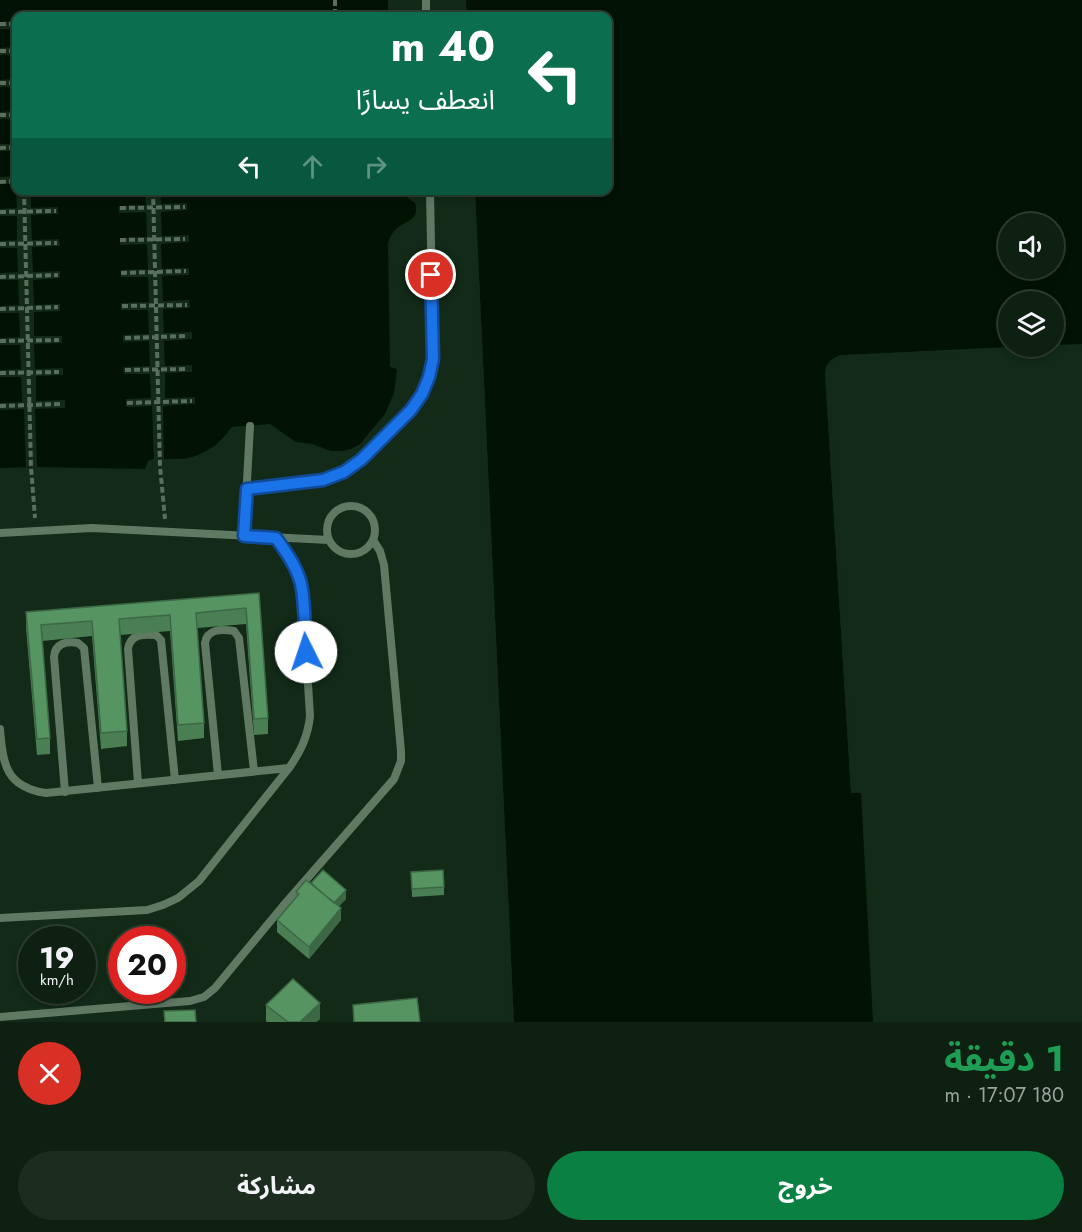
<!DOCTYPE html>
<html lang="ar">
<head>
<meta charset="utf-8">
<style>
	:root { --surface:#0e2011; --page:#1c2d1f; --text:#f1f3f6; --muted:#9ba39f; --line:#2e3e31; --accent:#0b8043 }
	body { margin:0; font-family:Jost,"Noto Sans Arabic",sans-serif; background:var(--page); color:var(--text); direction:rtl; height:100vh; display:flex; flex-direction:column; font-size:22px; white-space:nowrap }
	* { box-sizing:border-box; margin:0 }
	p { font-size:20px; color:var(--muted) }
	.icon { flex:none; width:33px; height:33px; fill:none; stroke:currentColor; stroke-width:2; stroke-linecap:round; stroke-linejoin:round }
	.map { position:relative; height:1022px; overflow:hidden; direction:ltr }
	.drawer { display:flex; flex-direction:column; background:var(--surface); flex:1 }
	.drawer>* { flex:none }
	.hud { position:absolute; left:12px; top:12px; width:600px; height:183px; border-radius:12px; box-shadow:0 3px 9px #0003,0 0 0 2px var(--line); direction:rtl; background:#0b6e4f; color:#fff; overflow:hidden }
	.tools { position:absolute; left:998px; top:213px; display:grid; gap:12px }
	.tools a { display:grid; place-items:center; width:66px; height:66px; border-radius:50%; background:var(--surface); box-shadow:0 3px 9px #0003,0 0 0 2px var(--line); font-size:30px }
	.speed { position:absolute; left:18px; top:926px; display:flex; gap:12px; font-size:30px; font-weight:700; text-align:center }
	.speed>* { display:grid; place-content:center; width:78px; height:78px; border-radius:50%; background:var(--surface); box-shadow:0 3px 9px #0003,0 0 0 2px var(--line); line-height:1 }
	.speed small { font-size:15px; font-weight:400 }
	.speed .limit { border:9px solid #d22; background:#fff; color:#111 }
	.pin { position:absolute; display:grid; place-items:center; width:51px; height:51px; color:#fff; margin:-26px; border:3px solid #fff; border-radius:50%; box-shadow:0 2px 6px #0007 }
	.me { position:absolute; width:66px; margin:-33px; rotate:356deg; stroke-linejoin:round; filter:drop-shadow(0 0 4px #0008) }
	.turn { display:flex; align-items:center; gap:21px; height:126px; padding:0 18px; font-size:27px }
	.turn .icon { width:78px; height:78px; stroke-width:2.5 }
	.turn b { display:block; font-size:42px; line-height:51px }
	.lanes { display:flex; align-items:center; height:57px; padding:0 18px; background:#0003; justify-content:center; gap:30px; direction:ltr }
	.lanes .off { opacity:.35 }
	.round { display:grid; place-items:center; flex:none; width:63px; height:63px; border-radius:32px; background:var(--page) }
	.overview { display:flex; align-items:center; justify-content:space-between; height:102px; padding:0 18px }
	h1 { font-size:36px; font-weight:700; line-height:45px; color:#1e9e55 }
	.button { display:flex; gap:12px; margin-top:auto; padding:12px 18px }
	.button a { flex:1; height:69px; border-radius:36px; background:var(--accent); color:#fff; font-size:24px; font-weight:700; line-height:69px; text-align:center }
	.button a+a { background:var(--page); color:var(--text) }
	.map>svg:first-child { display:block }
	.water { fill:#021205; fill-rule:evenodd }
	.pier { fill:#122a17 }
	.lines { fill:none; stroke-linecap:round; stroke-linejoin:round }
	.path { stroke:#596e5d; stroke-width:4; stroke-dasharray:6 3; stroke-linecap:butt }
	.lane { stroke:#5f7963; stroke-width:8 }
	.wall { fill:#4a7f54 }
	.shaded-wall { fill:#3c6845 }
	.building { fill:#569462; stroke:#3c6845; stroke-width:1.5 }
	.route-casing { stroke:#114b97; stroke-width:15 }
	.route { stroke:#1a73e8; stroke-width:10 }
</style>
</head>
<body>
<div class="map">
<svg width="1082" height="1022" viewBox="0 0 1082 1022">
	<rect width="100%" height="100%" fill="#122a17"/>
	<path class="water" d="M0,0h388v16h-372v174h385l1,4 13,9c5,18 -10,17 -20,27 -4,4 -6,9 -7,14l2,123 7,2 -3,24 -9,21 -25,30 -9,5 -9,2h-11l-19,-7 -16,-2 -26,-18 -38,3c-17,24 -37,34 -67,32v6l-11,1v-7l-6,2 -3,8 -108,-2 -37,1z
		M466,0h616v344l-29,1v-43h-45v44l15,1 -179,8c-11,1 -17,7 -19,18l26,420h10l12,229h-359l-39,-831 133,-1v-174h-141zM1008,224h45v44h-45z"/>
	<path class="pier" d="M12,19h4v171l15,1v17l27,-1v7l-27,1 1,25 27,-1 1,7 -28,1 1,25 27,-1v7l-27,2 1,25 26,-1v7l-26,1v24h28v7l-28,1 1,25 28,-1v7l-27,1v25l29,-1v8l-30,1 2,58h-11l-2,-58 -24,1v-7l22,-1 -1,-25h-21v-7l21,-1 -1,-24h-20v-7l20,-1 -1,-24h-19v-7l19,-1 -1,-25h-18v-7l18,-1 -1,-24h-17v-7l17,-1v-24h-17v-7l17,-1 -1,-24h-16v-7l16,-1 -1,-25h-15v-7h15l-1,-25h-14v-7l14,-1 -1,-24h-13v-7l13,-1 -1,-24h-12v-7l13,-1 -1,-18h-12v-7l11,-1z
		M472,190l3,1 39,831h-3z
		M145,191h15l1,13 26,-1v7l-26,2 1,24 27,-1v7l-28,2 1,25 27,-1v7l-27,1 1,25 26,-1 1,8 -27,1 1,24 28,-1v7l-28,2 1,25 27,-1v7l-27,1v25l30,-1v7l-32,2 1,53h22l10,-3 19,-10 9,-9 8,-10 -1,6 -4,6 -10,10 -20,10 -11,3h-19l1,3h-3l-11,1 -2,-60 -26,1v-8l25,-1 -1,-24h-26l-1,-7 27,-1 -1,-25 -26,1v-7l26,-1 -1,-24h-27v-7l28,-1 -1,-25h-27v-7l27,-1 -1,-25 -27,1v-7l27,-1 -1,-25 -27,1 -1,-7 28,-1z
		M1026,346l-3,3 -179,9h-5l-6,4 -4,5 -1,6 26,417h7v3h-10l-26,-420 1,-7 5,-6 7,-4 6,-1z"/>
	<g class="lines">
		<path class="path" d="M335,0v16
			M0,24h16
			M0,51h16
			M0,83h16
			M0,115h16
			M0,148l16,-1
			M0,182l16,-1
			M24,190l7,277 4,51
			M153,190l7,276 5,53
			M120,208l65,-1
			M0,212l56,-1
			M120,240l65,-1
			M0,244l57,-1
			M121,273l65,-2
			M0,277l58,-2
			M122,306l65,-1
			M0,309l58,-2
			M125,338l62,-2
			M0,341l59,-1
			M125,370l63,-1
			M0,373l59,-1
			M127,403l65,-2
			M0,406l60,-2"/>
		<path class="lane" d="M426,0v16
			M247,489l76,-9 11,-3 19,-11 58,-56 11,-16 7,-17 4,-18 -3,-169
			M327 530a24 24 0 1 1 48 0a24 24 0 1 1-48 0Z
			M0,533l92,-5 237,12
			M244,536l6,-110
			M0,729c3,36 6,58 46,64l243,-25
			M218,775l-13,-132c2,-14 16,-14 29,-12l5,7 15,133
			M138,783l-10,-134c2,-15 15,-15 28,-14l5,5 14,140
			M65,792l-11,-135c1,-14 13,-16 24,-14l6,5 14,140
			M0,918l147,-8 16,-5 15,-7 21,-17 90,-113c12,-17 19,-32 21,-52l-8,-128 -9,-25 -17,-25
			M0,1017l190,-16 14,-4 11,-9 68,-82 111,-127 7,-18v-10l-17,-186 -4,-14 -7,-11"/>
	</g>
	<path class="wall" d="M259,593l9,125v16l-14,1 -8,-111 -49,4 7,95v15l-26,3 -8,-110 -50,4 7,96v15l-26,3 -9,-113 -50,5 8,97v16l-13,1 -11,-127v-16z
		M411,872l33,15v8l-32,2z
		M311,883l35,16 -7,7 2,14 -32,39 -32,-27v-12l19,-23v-5l15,-8z
		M266,1005l54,14 -4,3h-49l-1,-1z"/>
	<path class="shaded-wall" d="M346,890v9l-12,12v-8z
		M341,908v12l-32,39v-12z
		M320,1003v16l-4,3h-16z"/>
	<path class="building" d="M259,593l9,125 -14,1 -8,-111 -50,5 8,110 -26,2 -8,-110 -51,4 8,112 -26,2 -9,-112 -51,4 9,113 -13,1 -11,-127z
		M323,870l23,20 -12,13 -23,-20z
		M443,870l1,17 -32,2 -1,-17z
		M306,880l35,28 -32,39 -32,-27 22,-26 -3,-2z
		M293,979l27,24 -20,19h-12l-22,-17z
		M417,998l3,24h-66l-1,-17z
		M195,1010l1,12h-31l-1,-11z"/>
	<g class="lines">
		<defs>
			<path id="route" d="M306,652c-1,-21 -1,-43 -4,-63 -3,-19 -15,-36 -26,-51l-32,-2 3,-47 76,-9 21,-8 18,-13 49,-49 11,-16 7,-17 4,-18 -2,-84"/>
		</defs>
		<use href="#route" class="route-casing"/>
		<use href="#route" class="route"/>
	</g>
</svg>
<div class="tools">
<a><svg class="icon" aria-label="sound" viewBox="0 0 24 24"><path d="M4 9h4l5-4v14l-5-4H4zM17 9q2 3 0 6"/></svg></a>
<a><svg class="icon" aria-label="layers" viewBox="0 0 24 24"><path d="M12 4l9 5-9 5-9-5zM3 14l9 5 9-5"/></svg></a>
</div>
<div class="speed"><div>19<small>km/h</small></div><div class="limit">20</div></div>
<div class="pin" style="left:431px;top:275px;background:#d93025"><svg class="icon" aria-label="arrive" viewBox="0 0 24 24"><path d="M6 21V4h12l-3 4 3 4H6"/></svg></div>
<svg class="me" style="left:306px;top:652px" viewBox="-20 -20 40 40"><circle r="19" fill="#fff"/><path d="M0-13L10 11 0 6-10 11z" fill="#1a73e8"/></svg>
<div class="hud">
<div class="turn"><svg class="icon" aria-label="left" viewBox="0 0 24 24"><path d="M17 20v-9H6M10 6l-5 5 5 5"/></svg><div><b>40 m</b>انعطف يسارًا</div></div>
<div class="lanes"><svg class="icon" aria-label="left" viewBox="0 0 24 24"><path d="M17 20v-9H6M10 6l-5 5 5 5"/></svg><svg class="icon off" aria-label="ahead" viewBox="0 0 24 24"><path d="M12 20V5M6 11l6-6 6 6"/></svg><svg class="icon off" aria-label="right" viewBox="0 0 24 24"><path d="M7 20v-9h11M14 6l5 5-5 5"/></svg></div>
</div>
</div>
<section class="drawer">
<div class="overview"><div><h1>1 دقيقة</h1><p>180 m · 17:07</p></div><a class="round" style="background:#d93025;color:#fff"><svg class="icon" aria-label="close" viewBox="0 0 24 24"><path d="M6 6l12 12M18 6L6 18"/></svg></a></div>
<div class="button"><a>خروج</a><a>مشاركة</a></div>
</section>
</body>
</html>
